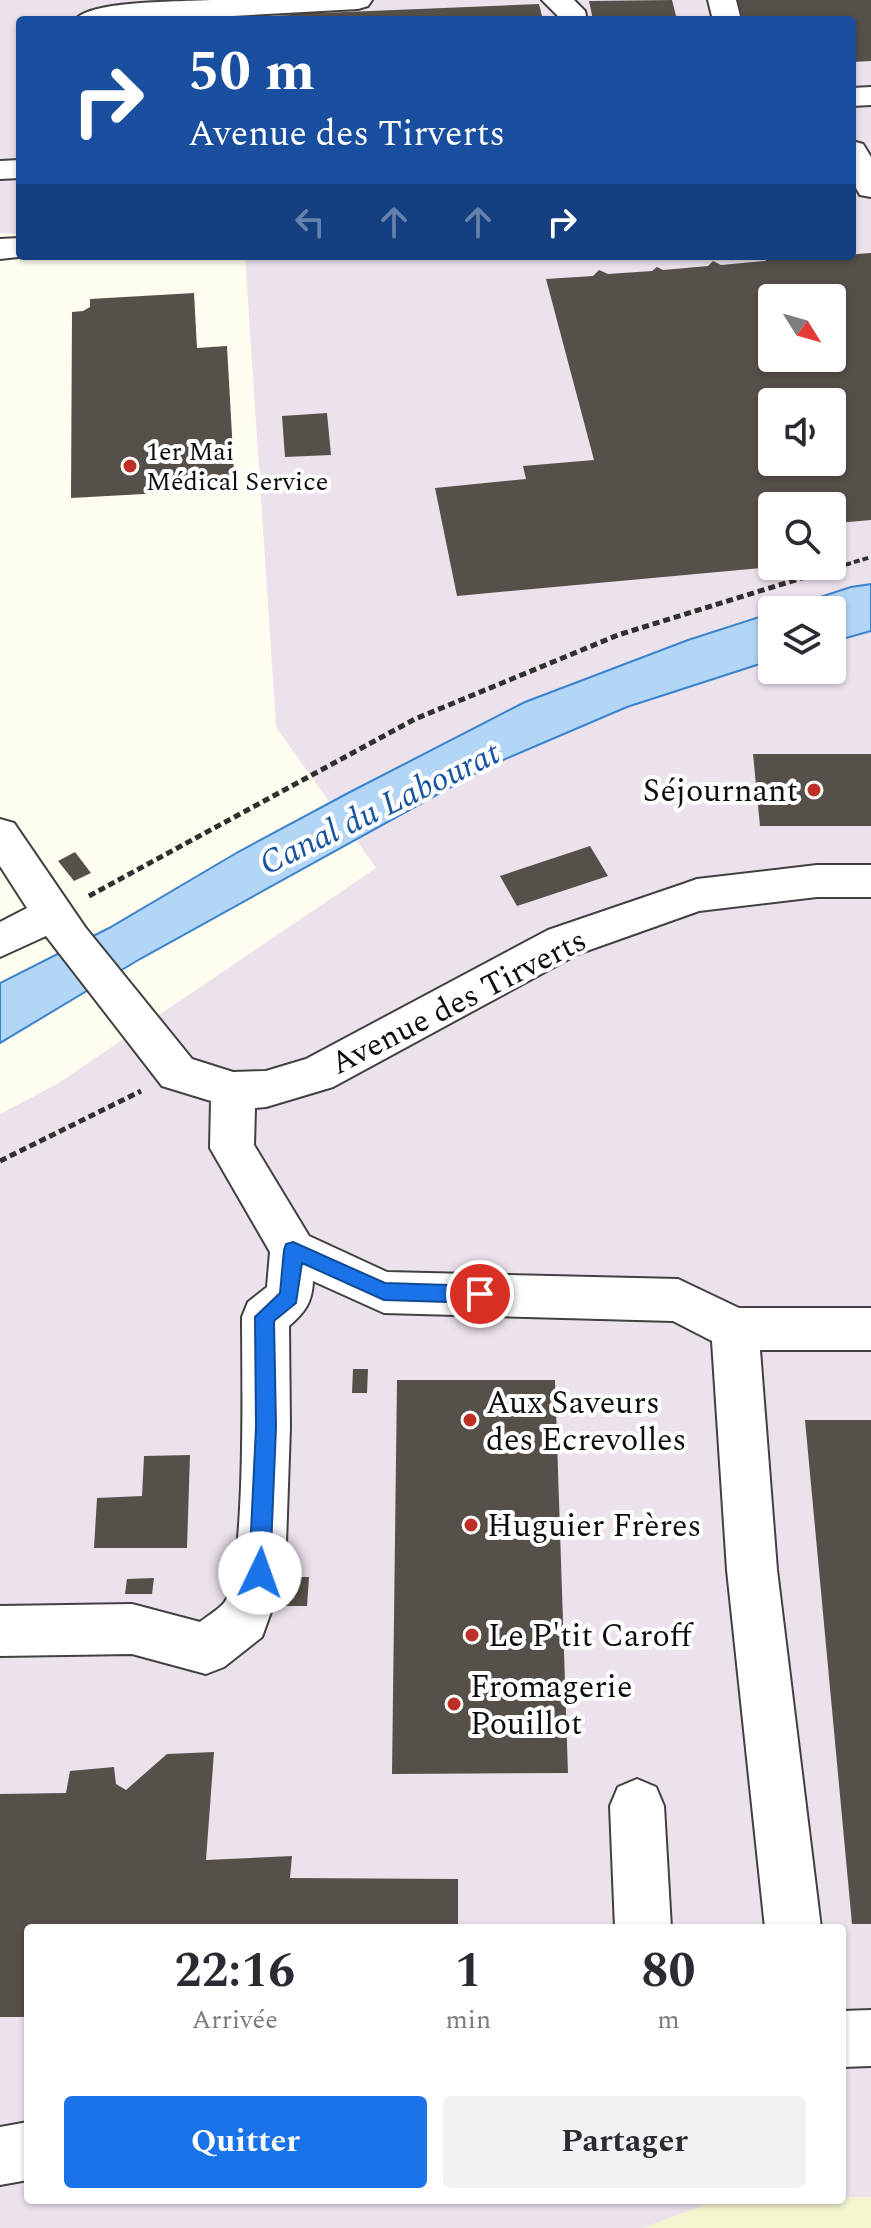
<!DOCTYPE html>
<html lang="fr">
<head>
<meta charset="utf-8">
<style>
	:root { --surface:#fff; --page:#f2f2f3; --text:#2b2b33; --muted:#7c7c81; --accent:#1a73e8 }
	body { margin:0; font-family:Spectral,serif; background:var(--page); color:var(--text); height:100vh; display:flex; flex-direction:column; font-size:30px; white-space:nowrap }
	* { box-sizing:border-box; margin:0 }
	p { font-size:26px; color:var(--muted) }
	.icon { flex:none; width:44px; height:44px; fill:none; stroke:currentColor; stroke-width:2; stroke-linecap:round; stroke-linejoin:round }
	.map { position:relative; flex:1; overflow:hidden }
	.panel { position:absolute; left:24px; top:1924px; width:822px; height:280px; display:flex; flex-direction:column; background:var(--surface); border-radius:8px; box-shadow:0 2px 6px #0004 }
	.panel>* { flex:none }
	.hud { position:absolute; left:16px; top:16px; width:840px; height:244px; border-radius:8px; box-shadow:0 2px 6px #0004; background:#1a4fa0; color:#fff; overflow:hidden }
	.needle { width:52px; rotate:127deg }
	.fabs { position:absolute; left:758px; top:284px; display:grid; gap:16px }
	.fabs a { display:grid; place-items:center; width:88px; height:88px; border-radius:8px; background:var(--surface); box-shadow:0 2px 6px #0004; font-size:40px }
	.pin { position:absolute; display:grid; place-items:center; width:68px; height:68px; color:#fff; margin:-34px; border:4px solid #fff; border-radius:50%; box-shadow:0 2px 8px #0007 }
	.me { position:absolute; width:88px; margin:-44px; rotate:3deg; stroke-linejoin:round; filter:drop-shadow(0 0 6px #0008) }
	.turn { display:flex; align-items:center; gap:28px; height:168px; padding:0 40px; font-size:36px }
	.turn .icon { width:104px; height:104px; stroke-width:2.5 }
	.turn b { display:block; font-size:56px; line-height:68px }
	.lanes { display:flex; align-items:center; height:76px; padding:0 40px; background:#0003; justify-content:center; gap:40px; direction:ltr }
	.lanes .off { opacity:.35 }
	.eta { display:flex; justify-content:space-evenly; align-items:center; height:136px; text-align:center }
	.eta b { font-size:48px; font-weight:700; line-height:56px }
	.button { display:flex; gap:16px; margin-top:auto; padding:16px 40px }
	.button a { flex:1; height:92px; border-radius:8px; background:var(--accent); color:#fff; font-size:32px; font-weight:700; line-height:92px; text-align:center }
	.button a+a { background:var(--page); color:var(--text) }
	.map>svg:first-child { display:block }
	.industrial { fill:#ece2ec; fill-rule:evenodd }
	.farmland { fill:#f4f5cf }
	.water { fill:#b3d6f6; stroke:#3a83cd; stroke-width:2 }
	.building { fill:#56504a; fill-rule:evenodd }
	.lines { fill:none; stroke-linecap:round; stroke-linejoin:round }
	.minor-casing { stroke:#414141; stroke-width:4 }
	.path-far1 { stroke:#303030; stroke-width:4; stroke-dasharray:6 3; stroke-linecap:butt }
	.path { stroke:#303030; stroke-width:5; stroke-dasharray:7 4; stroke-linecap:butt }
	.minor { fill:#fff; fill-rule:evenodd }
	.route { fill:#1a73e8; stroke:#114b97; stroke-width:2 }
	.poi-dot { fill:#be2f25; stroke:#fff; stroke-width:3 }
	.labels { text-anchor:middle; stroke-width:8; stroke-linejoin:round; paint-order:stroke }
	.far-poi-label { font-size:26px; fill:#0e0e0e; stroke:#fff; text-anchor:start }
	.poi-label { font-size:32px; fill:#0e0e0e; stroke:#fff; text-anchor:start }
	.street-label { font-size:32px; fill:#0e0e0e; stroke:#fff }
	.water-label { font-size:34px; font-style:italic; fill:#1755a0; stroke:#fff }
</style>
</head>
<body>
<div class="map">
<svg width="871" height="2228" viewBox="0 0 871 2228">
	<rect width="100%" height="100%" fill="#fffdef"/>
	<path class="industrial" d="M0,0h871v2197h-29v-269h-814v272h691l-76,28h-643v-1114l57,-30 319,-216 -100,-141 -31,-471h607v-236h-832v214l-20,-1zM772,298h60v60h-60zM772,402h60v60h-60zM772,506h60v60h-60zM772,610h60v60h-60z"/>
	<path class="farmland" d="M842,2197h29v31h-228l76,-28h123z"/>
	<path class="water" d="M871,584v47l-39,11v-32h-52l71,-23z
		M772,613v47l-145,47 -138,59 -349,193 -140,84v-60l109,-55 129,-76 112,-60 175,-90 163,-62z"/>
	<path class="building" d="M672,0l5,20h-84l-4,-19z
		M737,0h134v61l-19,1v-42h-109z
		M539,4l4,16h-310v-2l57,-3 1,-7 31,-1v6z
		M871,253v267l-34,3 3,9 -8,1v-27h-60v61l-315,29 -22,-108 91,-9 -3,-13 71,-6 -48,-181 47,-3 6,-6 9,4 44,-3 5,-4 6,3 45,-4 5,-5 8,4 44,-4 5,-4 7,3zM772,298h60v60h-60zM772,402h60v60h-60z
		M194,293l3,55 30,-2 8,143 -164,9 1,-186 11,-1 7,-4v-8z
		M327,413l4,42 -46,2 -3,-41z
		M753,754h118v72h-111z
		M590,846l18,30 -91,30 -17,-30z
		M75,852l16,21 -17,8 -16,-20z
		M353,1369h15l-1,24h-15z
		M397,1380h158l13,393 -176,1z
		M805,1420h66v504h-19z
		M190,1455l-3,93h-93l3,-50 45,-2 2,-40z
		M287,1577h22l-2,29h-21z
		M154,1578l-2,16h-27l2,-15z
		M214,1752l-8,108 86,-4 -2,22 168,1v49h-430v89h-28v-223l66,-1 4,-22 44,-4 2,17 10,6 41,-36z"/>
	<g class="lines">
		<defs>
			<path id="minor" d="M210,0h162l-4,6 -10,3 -197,11h-86c15,-20 107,-18 135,-20z
				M542,0h32l11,11 2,9h-28l-2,-5z
				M708,0h28l5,20h-28z
				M871,87v18l-19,1v-18z
				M852,141l11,3 8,13v40l-11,-2 -8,-14z
				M20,160v18l-20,1v-18z
				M20,238v18h7l-27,3v-20z
				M0,819l14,4 71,104 107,132 41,13 33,-1 40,-12 242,-129 135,-46 14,-5 120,-14h54v32h-54l-118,14 -121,43 -245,133 -67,20 -11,1 -1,37 55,91 78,36 291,7 61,29h132v42h-111l17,220 44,358h-56l-38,-358 -15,-229 -39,-20 -289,-8 -71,-32c-1,22 -8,31 -24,45l1,101 -5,146 -23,64 -38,30 -18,7 -74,-20 -132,2v-50l132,-2 68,18c7,-6 18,-12 24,-19 23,-29 18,-238 18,-286l6,-15 19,-15 3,-35 -60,-104 1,-47 -49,-15 -116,-150 -46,21v-35l27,-14 -27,-42z
				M637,1779l19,8 8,19 7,122h-56l-5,-122 8,-19z
				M871,2010v56l-29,1v-56z
				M28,2122v58l-28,5v-58z"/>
		</defs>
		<use href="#minor" class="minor-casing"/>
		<path class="path-far1" d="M828,570l43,-13"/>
		<path class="path" d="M89,896l326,-177 203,-84 216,-67
			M0,1161l141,-70"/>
		<use href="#minor" class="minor"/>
	</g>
	<path class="route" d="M293,1242l92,41 95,3 7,2 2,6 -2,6 -7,3 -96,-3 -82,-37 -6,40 -22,18 2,106 -6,146 -3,7 -7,3 -8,-3 -3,-7 7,-146 -1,-110 25,-24 4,-43 2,-6z"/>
	<g class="poi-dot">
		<circle cx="130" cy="466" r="8"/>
		<circle cx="814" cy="790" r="8"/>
		<circle cx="470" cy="1420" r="8"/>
		<circle cx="471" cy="1525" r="8"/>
		<circle cx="472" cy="1635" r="8"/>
		<circle cx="454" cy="1704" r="8"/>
	</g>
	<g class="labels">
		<g class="far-poi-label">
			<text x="146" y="460">1er Mai<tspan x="146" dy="30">Médical Service</tspan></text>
		</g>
		<g class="poi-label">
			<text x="798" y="801" text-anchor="end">Séjournant</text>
			<text x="486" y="1413">Aux Saveurs<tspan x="486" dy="37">des Ecrevolles</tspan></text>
			<text x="487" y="1536">Huguier Frères</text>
			<text x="488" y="1646">Le P'tit Caroff</text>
			<text x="470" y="1697">Fromagerie<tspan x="470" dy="37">Pouillot</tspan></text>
		</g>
		<g class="street-label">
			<text transform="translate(458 1001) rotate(-27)" y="11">Avenue des Tirverts</text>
		</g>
		<g class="water-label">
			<text transform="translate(379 807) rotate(-26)" y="12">Canal du Labourat</text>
		</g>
	</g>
</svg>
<div class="fabs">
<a><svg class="needle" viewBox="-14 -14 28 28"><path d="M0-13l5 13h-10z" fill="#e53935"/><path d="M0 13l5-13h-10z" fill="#7c7c81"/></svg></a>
<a><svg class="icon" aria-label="sound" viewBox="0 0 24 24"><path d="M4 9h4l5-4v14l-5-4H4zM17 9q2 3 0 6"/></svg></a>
<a><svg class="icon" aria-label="search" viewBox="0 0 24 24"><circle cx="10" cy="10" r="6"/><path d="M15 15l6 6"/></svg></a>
<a><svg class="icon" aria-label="layers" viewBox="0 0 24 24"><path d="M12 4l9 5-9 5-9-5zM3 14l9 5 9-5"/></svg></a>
</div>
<div class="pin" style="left:480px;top:1294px;background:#d93025"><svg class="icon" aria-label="arrive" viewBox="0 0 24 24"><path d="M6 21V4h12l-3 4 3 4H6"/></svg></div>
<svg class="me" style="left:260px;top:1573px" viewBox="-20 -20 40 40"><circle r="19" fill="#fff"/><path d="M0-13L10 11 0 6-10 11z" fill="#1a73e8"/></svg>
<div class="hud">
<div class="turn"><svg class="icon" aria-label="right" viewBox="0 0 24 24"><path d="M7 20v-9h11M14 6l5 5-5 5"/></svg><div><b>50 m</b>Avenue des Tirverts</div></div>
<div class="lanes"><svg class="icon off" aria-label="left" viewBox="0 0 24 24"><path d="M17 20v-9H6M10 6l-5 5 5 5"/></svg><svg class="icon off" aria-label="ahead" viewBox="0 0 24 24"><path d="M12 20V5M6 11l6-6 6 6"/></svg><svg class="icon off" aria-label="ahead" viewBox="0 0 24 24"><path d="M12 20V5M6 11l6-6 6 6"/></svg><svg class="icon" aria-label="right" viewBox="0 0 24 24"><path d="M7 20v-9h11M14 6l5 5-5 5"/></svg></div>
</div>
<section class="panel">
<div class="eta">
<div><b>22:16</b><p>Arrivée</p></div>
<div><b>1</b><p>min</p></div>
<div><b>80</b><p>m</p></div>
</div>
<div class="button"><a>Quitter</a><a>Partager</a></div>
</section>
</div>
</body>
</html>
